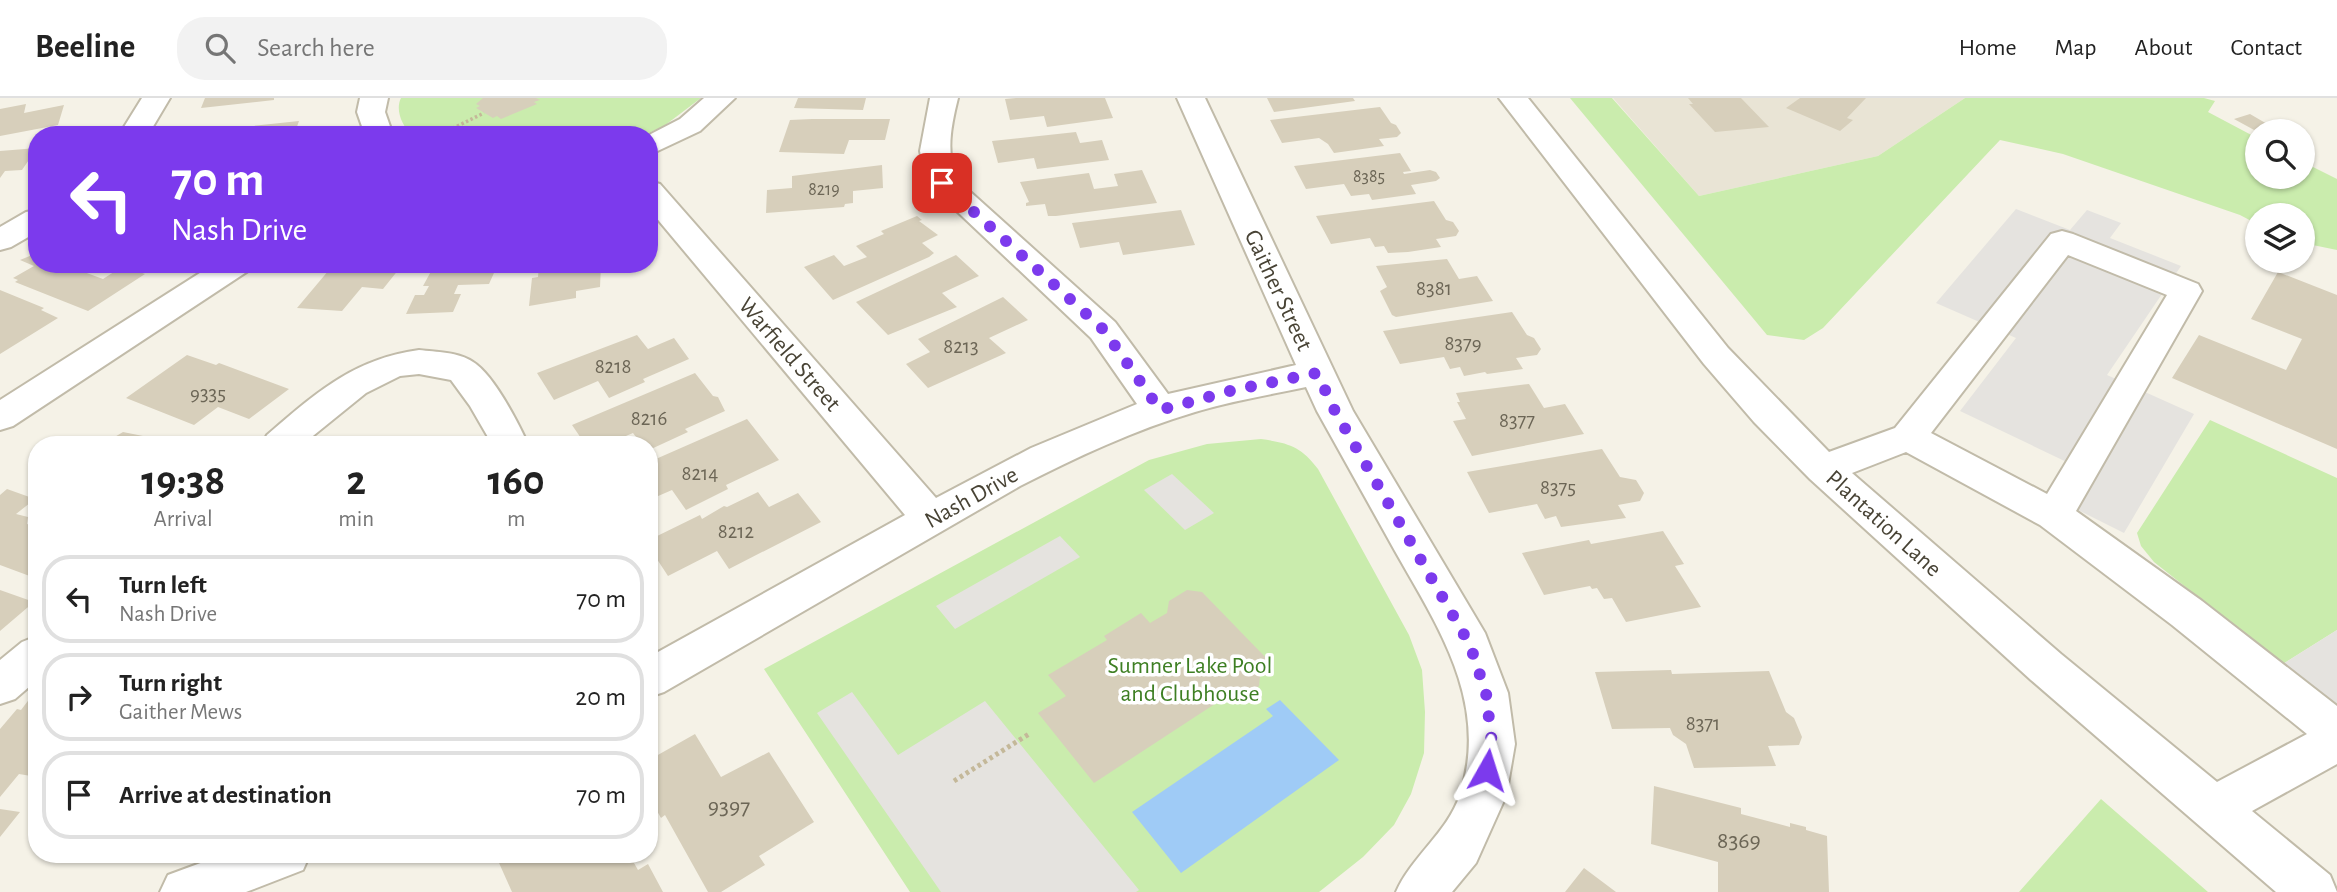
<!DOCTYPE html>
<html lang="en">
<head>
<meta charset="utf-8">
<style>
	:root { --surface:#fff; --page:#f2f2f2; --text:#222; --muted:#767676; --line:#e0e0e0 }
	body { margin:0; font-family:"Alegreya Sans",sans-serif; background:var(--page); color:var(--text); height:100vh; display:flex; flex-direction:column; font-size:26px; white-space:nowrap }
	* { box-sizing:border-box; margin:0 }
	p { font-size:23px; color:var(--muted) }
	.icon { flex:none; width:38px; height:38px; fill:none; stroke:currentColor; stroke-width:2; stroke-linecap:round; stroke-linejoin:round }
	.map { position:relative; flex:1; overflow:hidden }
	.drawer { position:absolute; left:28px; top:338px; width:630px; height:427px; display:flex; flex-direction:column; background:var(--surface); border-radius:28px; box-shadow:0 2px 5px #0004 }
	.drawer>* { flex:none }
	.hud { position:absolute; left:28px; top:28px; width:630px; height:147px; border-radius:28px; box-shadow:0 2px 5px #0004; background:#7c3aed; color:#fff; overflow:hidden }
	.controls { position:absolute; left:2245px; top:21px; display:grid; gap:14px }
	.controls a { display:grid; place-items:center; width:70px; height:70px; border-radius:50%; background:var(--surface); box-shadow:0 2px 5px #0004; font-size:35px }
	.pin { position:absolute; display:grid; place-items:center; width:60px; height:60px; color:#fff; margin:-30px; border-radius:14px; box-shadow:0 4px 10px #0006 }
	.me { position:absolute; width:77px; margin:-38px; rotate:6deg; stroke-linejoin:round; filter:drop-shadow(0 0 5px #0008) }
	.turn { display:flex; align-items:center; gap:24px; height:147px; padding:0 28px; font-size:32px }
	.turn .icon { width:91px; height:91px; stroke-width:2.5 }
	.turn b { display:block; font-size:49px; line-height:60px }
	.eta { display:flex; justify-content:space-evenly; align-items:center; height:119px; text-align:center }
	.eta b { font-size:42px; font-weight:700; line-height:49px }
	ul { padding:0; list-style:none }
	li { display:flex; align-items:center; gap:21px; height:88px; margin:0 14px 10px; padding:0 14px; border:4px solid var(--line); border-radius:28px }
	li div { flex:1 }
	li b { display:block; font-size:26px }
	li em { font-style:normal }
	header { display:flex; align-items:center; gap:42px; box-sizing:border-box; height:98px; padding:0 35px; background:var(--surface); border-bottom:2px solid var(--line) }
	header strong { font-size:33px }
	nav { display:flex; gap:38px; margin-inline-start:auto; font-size:24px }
	.search { width:490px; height:63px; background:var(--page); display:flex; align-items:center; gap:18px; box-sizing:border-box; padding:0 24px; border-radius:28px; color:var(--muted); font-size:26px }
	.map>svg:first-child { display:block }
	.residential { fill:#e9e4d5 }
	.green { fill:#caecad }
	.parking { fill:#e5e3df }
	.water { fill:#9fcbf6 }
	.building { fill:#d7cfbb }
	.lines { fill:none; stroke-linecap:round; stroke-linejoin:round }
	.minor-casing { stroke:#c1bba9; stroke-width:4 }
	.path-far1 { stroke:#c4b899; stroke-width:3.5; stroke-dasharray:2.5 2.5; stroke-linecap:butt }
	.path { stroke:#c4b899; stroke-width:5; stroke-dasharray:3.5 3.5; stroke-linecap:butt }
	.minor { fill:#fff; fill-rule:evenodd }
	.route { stroke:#7c3aed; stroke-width:12; stroke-dasharray:0 21.6 }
	.labels { text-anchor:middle; stroke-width:7; stroke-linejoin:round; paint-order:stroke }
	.far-number-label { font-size:18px; fill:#6c6656 }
	.number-label { font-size:21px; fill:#6c6656 }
	.street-label { font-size:24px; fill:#484335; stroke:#fff }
	.park-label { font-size:24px; fill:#3e7f23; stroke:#fff }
	.near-number-label { font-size:24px; fill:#6c6656 }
</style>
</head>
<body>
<header>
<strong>Beeline</strong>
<div class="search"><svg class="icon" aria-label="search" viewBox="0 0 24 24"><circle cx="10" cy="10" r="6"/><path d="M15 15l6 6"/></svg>Search here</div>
<nav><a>Home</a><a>Map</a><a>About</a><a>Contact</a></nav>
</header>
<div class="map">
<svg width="2337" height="794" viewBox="0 0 2337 794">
	<rect width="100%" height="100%" fill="#f5f2e7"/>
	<path class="residential" d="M1613,0h352l-87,58 -179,40z"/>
	<path class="green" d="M401,0h300l-37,28 -20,9h-232c-10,-9 -17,-25 -11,-37z
		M1570,0h42l87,98 179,-40 87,-58h239l11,3 -7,11 49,26 1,39h45v-15l34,17v71l-34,-7v-28h-45l-1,9 -17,-9 -177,-61 -63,-14 -177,188 -19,12 -37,-5z
		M2210,322l127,58v152l-54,34 -129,-102 -13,-16 -4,-13z
		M1261,341c27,4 40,7 57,30l91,166 13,35 3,42 -1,41 -13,41 -17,31 -31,32 -44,35h-409l-146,-223 385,-209 58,-16z
		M2101,701l107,93h-189z"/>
	<path class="parking" d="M2016,111l54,21 17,-20 34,13 -11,15 71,28 -74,109 87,39 -70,119 -48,-24 20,-33 -136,-65 56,-73 -80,-35z
		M1172,376l42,39 -29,17 -41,-40z
		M1060,438l20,21 -125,72 -19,-23z
		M2337,532v74h-1l-53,-40z
		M852,594l46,63 87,-54 154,189 -3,2h-195l-124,-179z"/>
	<path class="water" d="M1280,602l59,60 -158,113 -49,-61 141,-96 -7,-7z"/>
	<path class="building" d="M205,0h69v2l-73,8z
		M483,0h53l4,2 -6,2 3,2 -36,15 -4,-3 -4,2 -17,-10 4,-2 -4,-2z
		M798,0h68l-3,12 -69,-2z
		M1016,0h89l8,20 -66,9 -3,-11 -34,4 -5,-21z
		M1267,0h86l2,3 -81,11z
		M1688,0h53l28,29 -54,5 -26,-28h4z
		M1800,0h66l-19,20 6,2 -13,11 -54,-23z
		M26,6l-2,9 40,-8 -6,20 -58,11v-27z
		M1380,9l11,16 5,2 5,8 -4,4 -18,2 5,7 -50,7 -6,-9 -9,-6 -37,5 -12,-23z
		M2250,16l24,14 -18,3 -22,-12z
		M812,21h78l-5,21h-36l-5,14 -65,-2 11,-32z
		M299,23l-5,14h-106v-2z
		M1076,34l4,11 22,-3 7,20 -72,9 -3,-11 -36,5 -6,-22z
		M37,50l-15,22 -17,1 -5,7v-27z
		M1400,55l11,18 -8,1 1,2 26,-4 6,2 4,6 -4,3 -25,4 5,9 -44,6 -3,-6 -18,2 -7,-12 -38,5 -12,-23z
		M882,67l1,23 -30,3v12l-8,1 -1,3 -78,6 1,-23 25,-2v-12z
		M1142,72l15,33 -101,13h-8l-3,-12 -19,2v-3l3,-1 -9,-20 69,-9 5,16 24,-3 -4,-12z
		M1434,103l12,19 7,2 6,9 -3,5 -20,3 5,8 -33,5 -20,1 -4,-7 -9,1 -5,-9 -39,6 -15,-28z
		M1181,112l14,35 -72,10 -4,-13 -39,6 -8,-25z
		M917,118l5,4 -3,1 19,14 -16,8 12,10 -5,4 -96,43 -29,-33 30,-12 10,11 23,-9 -11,-11 28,-12 -3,-3z
		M37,155v11h60l-13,8 19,7 20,-13 22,8 -57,37 -73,-29 3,-2 -5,-2 21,-12 -14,-6z
		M956,157l23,21 -37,17 15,14 -69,28 -32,-33z
		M1447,161l12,20 18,-3 16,25 -97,16 -4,-2 -12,-24 7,-4 -11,-21z
		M334,166h69l-20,25 -21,-2 -20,24 -45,-3z
		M435,166h63l-9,20 -31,1 -4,9h7l-8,18 -47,2 9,-19h9l5,-9h-6z
		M539,166h62l-1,23 -24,4v7l-47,8 3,-28 6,-1z
		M2278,174l59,23v154l-165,-71 27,-43 87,35 16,-31 -51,-20z
		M0,192l44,18 -3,2 17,8 -58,36z
		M1003,199l25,23 -39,18 17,15 -78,35 -22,-24 24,-12 -12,-13z
		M1512,214l15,23 7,3 7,11 -4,6 -21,3 7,11 -36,5 -2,-2 -21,4 -4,-9 -10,2 -6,-12 -44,7 -17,-33z
		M637,237l11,14 26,-11 15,21 -46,20 2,3 -36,16 -11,-17 -44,19 -17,-27z
		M187,257l29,10 3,-2 70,26 -40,30 -31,-12 -24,18 -68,-27z
		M695,275l18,23 5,1 7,14 -40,18 3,3 -39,18v-6h-8l-8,-11 -26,11h-22l-13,-19z
		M1529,286l15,24 21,-4 19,30 -112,22 -19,-35 13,-2 -9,-17h3l-4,-9z
		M747,321l32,41 -53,25 2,4 -42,21 -14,-20 -23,10v-38z
		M123,334l35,7v5h-55z
		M1602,351l18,28 16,3 8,13 -4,8 -22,4 8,13 -65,9 -5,-11 -11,3 -8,-15 -48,9 -22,-41z
		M7,391l28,10 -19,15 12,3 -1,7 7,2 3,-2 -2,54 -35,-13v-70z
		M758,394l11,15 29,-14 23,29 -92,47 -12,-18 -49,25 -19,-29v-7l51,-25 2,4 22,-13 3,1z
		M1663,433l21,33 -9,2 26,41 -75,15 -14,-24 -8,1 -7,-11 -5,1 -2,-3 -46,9 -22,-42 67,-13 2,4z
		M0,492l34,12 -34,29z
		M1187,492l15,2 72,74 -14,10 -1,10 -19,13 -13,-3 -133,87 -56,-70 28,-17 -18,-21 59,-35 -3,-4 37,-23 9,10 17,-10 2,-12z
		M1671,572l1,4 97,-3 17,41 8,6 8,19 -3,8 -31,1 8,20 -82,2 -8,-24 -13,-9 -3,-7 -58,1 -17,-57z
		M37,591v88l-18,-3 -19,23v-68l17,-20 4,1z
		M695,636l26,43 48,-25 45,70 -55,34 6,9 -44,27h-13l-43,-77 -4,3 -12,-21 3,-2 -3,-35z
		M1654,688l87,22v6l49,13v-4l16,4v3l21,6 2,56h-111v-30l-67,-18z
		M0,711l20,3 -20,25z
		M495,756h88l3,5 9,-5h19l4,6 16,3 4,7 10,-6 15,28h-151z
		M1584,770l32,24h-51z"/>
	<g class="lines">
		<defs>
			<path id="minor" d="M142,0h28l-22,37h-29z
				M360,0h28l-3,14 8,23h-28l-8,-23z
				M704,0h31l-35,33 -51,24v-20l31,-16z
				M930,0h28c-7,28 -12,53 -2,81l159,143 53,72 128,-29 -119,-267h28l148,313 132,222 23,60 7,51 -9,52 -30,67 -24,29h-56c16,-36 51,-59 64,-97 30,-92 -22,-168 -65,-244 -26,-47 -52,-93 -78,-140l-11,-24c-37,8 -75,14 -111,25 -61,18 -118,45 -175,74l-356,206 -15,5v-40l256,-142 -256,-306v-28l11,3 276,314 95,-50 106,-44 -46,-66 -164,-155 -7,-32z
				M1499,0h29l200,250 101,104 66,-24 156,-194 11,-3 11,3 125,50 4,7 -126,220 126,90 135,105v58l-85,47 78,64 7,17h-61l-245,-212 -221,-201 -56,-57 -50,-58zM2068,157l99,40 -120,199 -116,-61zM1906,354l134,73 132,100 135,109 -90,48 -156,-128 -209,-181z
				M37,112v22l-26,15 -11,3v-23l26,-15z
				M214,166h39l-5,7 -235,155 -13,4v-30z
				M419,252c17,2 40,2 54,12 21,13 45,61 55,82h-36l-22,-38 -19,-26 -32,-6 -19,2 -34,17 -63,51h-41l5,-9c49,-42 86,-76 152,-85z
				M37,538v44l-22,19 -15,5v-44l22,-18z
				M225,756h85l-7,16 -57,22h-86l8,-17z"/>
		</defs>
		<use href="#minor" class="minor-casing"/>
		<path class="path-far1" d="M439,37l45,-22"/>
		<path class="path" d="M954,683l75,-47"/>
		<use href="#minor" class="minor"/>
	</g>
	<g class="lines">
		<path class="route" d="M942,85l162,147 56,80 74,-20 83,-17 18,38 135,234 16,48 6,51 -5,26"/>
	</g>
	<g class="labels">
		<g class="far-number-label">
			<text x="1369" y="84">8385</text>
			<text x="824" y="97">8219</text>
		</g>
		<g class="number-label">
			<text x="1434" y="197">8381</text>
			<text x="1463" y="252">8379</text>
			<text x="961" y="255">8213</text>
			<text x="613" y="275">8218</text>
			<text x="208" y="302">9335</text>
			<text x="649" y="327">8216</text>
			<text x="1517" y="329">8377</text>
			<text x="700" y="382">8214</text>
			<text x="1558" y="396">8375</text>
			<text x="736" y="440">8212</text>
			<text x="1703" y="632">8371</text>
		</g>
		<g class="street-label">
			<text transform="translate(1279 192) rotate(65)" y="8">Gaither Street</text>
			<text transform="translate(790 256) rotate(49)" y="8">Warfield Street</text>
			<text transform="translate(971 399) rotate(-29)" y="8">Nash Drive</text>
			<text transform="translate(1884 425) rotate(42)" y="8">Plantation Lane</text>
		</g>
		<g class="park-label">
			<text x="1190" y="575">Sumner Lake Pool<tspan x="1190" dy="28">and Clubhouse</tspan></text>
		</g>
		<g class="near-number-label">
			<text x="729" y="716">9397</text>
			<text x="1739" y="750">8369</text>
		</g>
	</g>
</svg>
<div class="controls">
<a><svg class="icon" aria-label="search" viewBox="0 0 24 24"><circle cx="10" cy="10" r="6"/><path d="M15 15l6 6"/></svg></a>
<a><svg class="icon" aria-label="layers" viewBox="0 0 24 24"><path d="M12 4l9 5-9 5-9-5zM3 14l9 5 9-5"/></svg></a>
</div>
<div class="pin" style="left:942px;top:85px;background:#d93025"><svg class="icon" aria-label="arrive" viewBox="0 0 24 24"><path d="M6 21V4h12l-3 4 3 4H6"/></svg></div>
<svg class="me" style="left:1487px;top:672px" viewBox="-20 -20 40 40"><path d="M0-17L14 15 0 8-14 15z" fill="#7c3aed" stroke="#fff" stroke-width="4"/></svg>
<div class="hud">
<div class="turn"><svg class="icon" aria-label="left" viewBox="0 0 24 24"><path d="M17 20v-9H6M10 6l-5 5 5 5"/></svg><div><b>70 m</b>Nash Drive</div></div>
</div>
<section class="drawer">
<div class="eta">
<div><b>19:38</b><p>Arrival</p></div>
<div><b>2</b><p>min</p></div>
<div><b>160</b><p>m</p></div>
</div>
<ul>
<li><svg class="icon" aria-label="left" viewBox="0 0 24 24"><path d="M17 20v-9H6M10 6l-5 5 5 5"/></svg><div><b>Turn left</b><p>Nash Drive</p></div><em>70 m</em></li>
<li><svg class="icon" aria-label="right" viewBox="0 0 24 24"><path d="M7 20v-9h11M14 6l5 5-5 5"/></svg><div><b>Turn right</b><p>Gaither Mews</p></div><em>20 m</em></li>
<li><svg class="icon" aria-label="arrive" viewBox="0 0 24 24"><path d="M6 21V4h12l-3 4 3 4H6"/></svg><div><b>Arrive at destination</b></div><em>70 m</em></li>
</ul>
</section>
</div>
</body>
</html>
